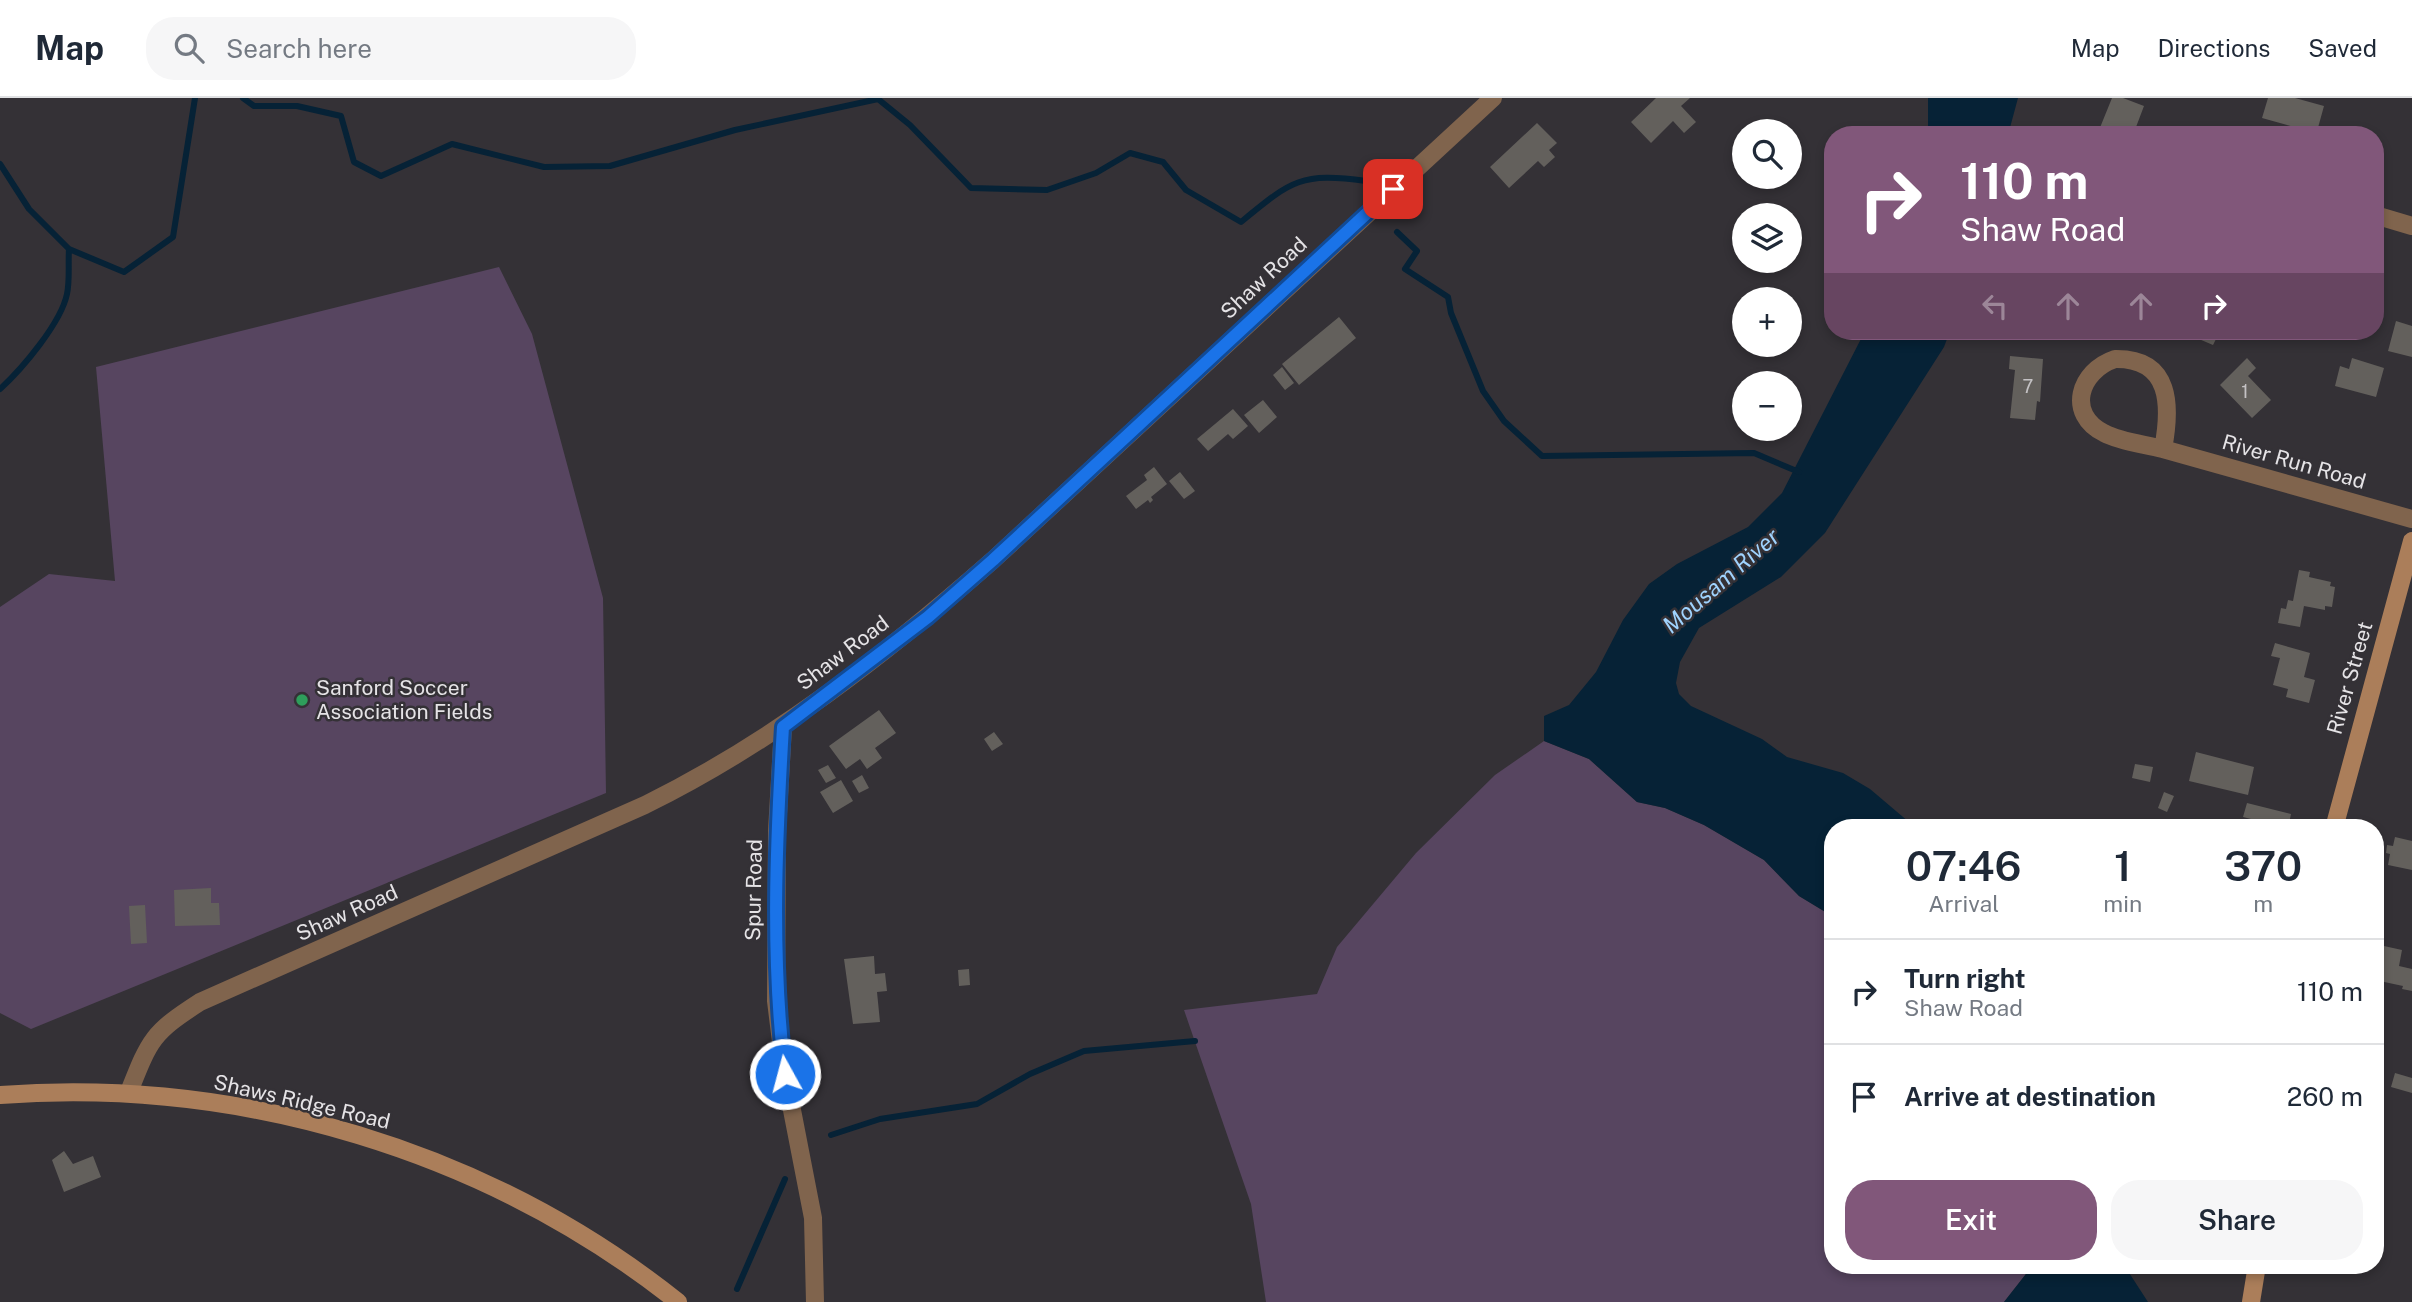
<!DOCTYPE html>
<html lang="en">
<head>
<meta charset="utf-8">
<style>
	:root { --surface:#fff; --page:#f6f6f7; --text:#1f2937; --muted:#747a83; --line:#e0e1e3; --accent:#81577a }
	body { margin:0; font-family:"Public Sans",sans-serif; background:var(--page); color:var(--text); height:100vh; display:flex; flex-direction:column; font-size:26px; white-space:nowrap }
	* { box-sizing:border-box; margin:0 }
	p { font-size:23px; color:var(--muted) }
	.icon { flex:none; width:38px; height:38px; fill:none; stroke:currentColor; stroke-width:2; stroke-linecap:round; stroke-linejoin:round }
	.map { position:relative; flex:1; overflow:hidden }
	.drawer { position:absolute; left:1824px; top:721px; width:560px; height:455px; display:flex; flex-direction:column; background:var(--surface); border-radius:28px; box-shadow:0 4px 10px #0003 }
	.drawer>* { flex:none }
	.top-card { position:absolute; left:1824px; top:28px; width:560px; height:214px; border-radius:28px; box-shadow:0 4px 10px #0003; background:#81577a; color:#fff; overflow:hidden }
	.buttons { position:absolute; left:1732px; top:21px; display:grid; gap:14px }
	.buttons a { display:grid; place-items:center; width:70px; height:70px; border-radius:50%; background:var(--surface); box-shadow:0 4px 10px #0003; font-size:35px }
	.pin { position:absolute; display:grid; place-items:center; width:60px; height:60px; color:#fff; margin:-30px; border-radius:14px; box-shadow:0 4px 10px #0006 }
	.me { position:absolute; width:77px; margin:-38px; rotate:353deg; stroke-linejoin:round; filter:drop-shadow(0 0 5px #0008) }
	.turn { display:flex; align-items:center; gap:24px; height:147px; padding:0 21px; font-size:32px }
	.turn .icon { width:91px; height:91px; stroke-width:2.5 }
	.turn b { display:block; font-size:49px; line-height:60px }
	.lanes { display:flex; align-items:center; height:66px; padding:0 21px; background:#0003; justify-content:center; gap:35px; direction:ltr }
	.lanes .off { opacity:.35 }
	.eta { display:flex; justify-content:space-evenly; align-items:center; height:119px; text-align:center }
	.eta b { font-size:42px; font-weight:600; line-height:49px }
	.primary-button { display:flex; gap:14px; margin-top:auto; padding:14px 21px }
	.primary-button a { flex:1; height:80px; border-radius:28px; background:var(--accent); color:#fff; font-size:28px; font-weight:600; line-height:80px; text-align:center }
	.primary-button a+a { background:var(--page); color:var(--text) }
	ul { padding:0; list-style:none }
	li { display:flex; align-items:center; gap:21px; height:105px; padding:0 21px; border-top:2px solid var(--line) }
	li div { flex:1 }
	li b { display:block; font-size:26px }
	li em { font-style:normal }
	header { display:flex; align-items:center; gap:42px; box-sizing:border-box; height:98px; padding:0 35px; background:var(--surface); border-bottom:2px solid var(--line) }
	header strong { font-size:33px }
	nav { display:flex; gap:38px; margin-inline-start:auto; font-size:24px }
	.search { width:490px; height:63px; background:var(--page); display:flex; align-items:center; gap:18px; box-sizing:border-box; padding:0 24px; border-radius:28px; color:var(--muted); font-size:26px }
	.map>svg:first-child { display:block }
	.green { fill:#574560 }
	.water { fill:#062236 }
	.lines { fill:none; stroke-linecap:round; stroke-linejoin:round }
	.stream { stroke:#062236; stroke-width:6 }
	.building { fill:#63605c }
	.street { stroke:#80644d; stroke-width:18 }
	.secondary { stroke:#ab7e5a; stroke-width:18 }
	.route-casing { stroke:#114b97; stroke-width:18 }
	.route { stroke:#1a73e8; stroke-width:12 }
	.leisure-dot { fill:#2e9e5b; stroke:#343136; stroke-width:2.5 }
	.labels { text-anchor:middle; stroke-width:5; stroke-linejoin:round; paint-order:stroke }
	.number-label { font-size:18px; fill:#c4c2c4 }
	.street-label { font-size:21px; fill:#e5e3e6; stroke:#343136 }
	.poi-label { font-size:21px; fill:#e5e3e6; stroke:#343136; text-anchor:start }
	.water-label { font-size:23px; font-style:italic; fill:#9fd2fd; stroke:#343136 }
</style>
</head>
<body>
<header>
<strong>Map</strong>
<div class="search"><svg class="icon" aria-label="search" viewBox="0 0 24 24"><circle cx="10" cy="10" r="6"/><path d="M15 15l6 6"/></svg>Search here</div>
<nav><a>Map</a><a>Directions</a><a>Saved</a></nav>
</header>
<div class="map">
<svg width="2412" height="1204" viewBox="0 0 2412 1204">
	<rect width="100%" height="100%" fill="#343136"/>
	<path class="green" d="M499,169l33,67 71,264 3,195 -575,236 -31,-16v-406l49,-33 66,7 -19,-214z
		M1544,643l45,18 48,43 28,6 39,17 60,35 35,36 33,20v349h201l-29,37h-738l-15,-98 -67,-194 133,-16 20,-47 79,-94 79,-78z"/>
	<path class="water" d="M1928,0h90l-10,37h-80z
		M1865,233h85l-6,16 -119,186 -44,44 -82,51 -19,34 -4,21 3,11 12,12 71,33 25,18 56,16 27,16 46,39h-84v88l-33,-20 -35,-36 -60,-35 -39,-17 -28,-6 -48,-43 -45,-18v-25l25,-11 27,-33 27,-52 26,-36 28,-20 71,-37 34,-34z
		M2033,1167h91l24,37h-144z"/>
	<g class="lines">
		<path class="stream" d="M243,0l11,8h43l44,10 13,46 27,14 71,-32 92,23 66,-1 125,-36 143,-31 32,26 61,63 76,2 49,-17 34,-20 33,9 23,28 55,32c50,-41 59,-50 125,-41
			M0,66l29,45 40,40 55,23 49,-35 22,-139
			M1397,134l20,19 -12,18 43,28 3,16 32,78 21,30 38,35 212,-3 45,19
			M0,291c22,-20 61,-66 67,-95 3,-14 1,-31 2,-45
			M831,1037l49,-16 97,-15 53,-30 54,-23 111,-10
			M737,1191l48,-110"/>
	</g>
	<path class="building" d="M1656,0h34l-9,8 15,16 -12,11 -11,-12 -22,22 -20,-21z
		M2112,0h11l21,8 -11,29h-36z
		M2268,0h27l29,8 -8,29h-24l2,-8 -32,-9z
		M1537,25l20,20 -8,7 6,7 -11,10 -6,-6 -29,27 -19,-21z
		M1339,219l17,21 -57,47 -17,-21z
		M2396,223l16,5v31l-24,-6z
		M2180,233h40l-7,14z
		M2010,258l33,3 -3,43 -3,-1 -2,19 -25,-2 5,-48 -6,-1z
		M2247,260l9,10 -8,8 23,24 -19,18 -32,-33z
		M2352,260l32,10 -8,29 -41,-11 5,-20 9,3z
		M1282,269l12,16 -9,7 -12,-15z
		M1263,302l14,17 -18,16 -15,-18z
		M1233,311l15,17 -15,13 -5,-5 -20,17 -11,-12z
		M1154,369l13,17 -16,13 2,3 -3,3 -2,-3 -12,9 -10,-13 21,-16 -3,-5z
		M1180,374l15,19 -11,8 -15,-18z
		M2299,472l11,2 -1,5 22,5 -1,4 5,1 -3,20 -7,-1v4l-21,-4 -4,21 -22,-4 3,-15 5,1 2,-9 5,1z
		M2275,545l35,10 -6,24 11,3 -6,23 -23,-6 2,-8 -15,-4 7,-27 -9,-2z
		M879,612l17,23 -21,15 7,10 -15,11 -7,-10 -14,10 -17,-23z
		M994,634l9,12 -11,7 -8,-12z
		M2196,654l58,15 -6,28 -59,-14z
		M2135,666l18,3 -3,15 -18,-4z
		M828,667l8,13 -10,5 -8,-13z
		M862,677l7,13 -10,5 -7,-12z
		M841,682l12,21 -20,12 -13,-21z
		M2164,694l10,4 -7,16 -9,-4z
		M2247,705l44,11 -3,14h-35l2,-8 -12,-3z
		M2395,739l17,4v29l-24,-5 2,-11 -4,-1 1,-8 6,1z
		M211,790v15h8l1,22 -45,1 -1,-36z
		M145,807l2,38 -16,1 -2,-38z
		M2375,846l27,6 -3,16 13,3v22l-10,-2 1,-3 -28,-6z
		M874,858l1,18 10,-1 2,18 -10,1 3,30 -27,2 -9,-65z
		M969,871l1,16 -11,1 -1,-16z
		M2395,975l17,5v15l-21,-6z
		M64,1053l9,13 20,-8 8,21 -37,15 -12,-32z"/>
	<g class="lines">
		<path class="street" d="M2375,117l37,11
			M2115,261c57,-1 56,48 48,90 -19,-5 -42,-7 -59,-16 -38,-19 -25,-62 11,-74z
			M2163,351l249,70
			M783,629l-6,104 -1,170 9,73 28,144 2,84
			M129,994c21,-53 23,-59 71,-90l445,-197c128,-63 241,-151 348,-245l500,-462"/>
		<path class="secondary" d="M2334,730l78,-287
			M0,997c242,-18 488,56 678,207
			M2251,1204l6,-37"/>
	</g>
	<g class="lines">
		<defs>
			<path id="route" d="M785,976c-14,-116 -9,-231 -2,-347l145,-110 65,-57 400,-371"/>
		</defs>
		<use href="#route" class="route-casing"/>
		<use href="#route" class="route"/>
	</g>
	<circle class="leisure-dot" cx="302" cy="602" r="7"/>
	<g class="labels">
		<g class="number-label">
			<text x="2028" y="295">7</text>
			<text x="2245" y="300">1</text>
		</g>
		<g class="street-label">
			<text transform="translate(1264 180) rotate(-43)" y="7">Shaw Road</text>
			<text transform="translate(2294 364) rotate(16)" y="7">River Run Road</text>
			<text transform="translate(843 555) rotate(-37)" y="7">Shaw Road</text>
			<text transform="translate(2350 580) rotate(-74)" y="7">River Street</text>
			<text transform="translate(754 792) rotate(-89)" y="7">Spur Road</text>
			<text transform="translate(347 815) rotate(-24)" y="7">Shaw Road</text>
			<text transform="translate(302 1004) rotate(13)" y="7">Shaws Ridge Road</text>
		</g>
		<g class="poi-label">
			<text x="316" y="597">Sanford Soccer<tspan x="316" dy="24">Association Fields</tspan></text>
		</g>
		<g class="water-label">
			<text transform="translate(1721 483) rotate(-41)" y="8">Mousam River</text>
		</g>
	</g>
</svg>
<div class="buttons">
<a><svg class="icon" aria-label="search" viewBox="0 0 24 24"><circle cx="10" cy="10" r="6"/><path d="M15 15l6 6"/></svg></a>
<a><svg class="icon" aria-label="layers" viewBox="0 0 24 24"><path d="M12 4l9 5-9 5-9-5zM3 14l9 5 9-5"/></svg></a>
<a>+</a>
<a>−</a>
</div>
<div class="pin" style="left:1393px;top:91px;background:#d93025"><svg class="icon" aria-label="arrive" viewBox="0 0 24 24"><path d="M6 21V4h12l-3 4 3 4H6"/></svg></div>
<svg class="me" style="left:785px;top:976px" viewBox="-20 -20 40 40"><circle r="17" fill="#1a73e8" stroke="#fff" stroke-width="3"/><path d="M0-11L8 9 0 5-8 9z" fill="#fff"/></svg>
<div class="top-card">
<div class="turn"><svg class="icon" aria-label="right" viewBox="0 0 24 24"><path d="M7 20v-9h11M14 6l5 5-5 5"/></svg><div><b>110 m</b>Shaw Road</div></div>
<div class="lanes"><svg class="icon off" aria-label="left" viewBox="0 0 24 24"><path d="M17 20v-9H6M10 6l-5 5 5 5"/></svg><svg class="icon off" aria-label="ahead" viewBox="0 0 24 24"><path d="M12 20V5M6 11l6-6 6 6"/></svg><svg class="icon off" aria-label="ahead" viewBox="0 0 24 24"><path d="M12 20V5M6 11l6-6 6 6"/></svg><svg class="icon" aria-label="right" viewBox="0 0 24 24"><path d="M7 20v-9h11M14 6l5 5-5 5"/></svg></div>
</div>
<section class="drawer">
<div class="eta">
<div><b>07:46</b><p>Arrival</p></div>
<div><b>1</b><p>min</p></div>
<div><b>370</b><p>m</p></div>
</div>
<ul>
<li><svg class="icon" aria-label="right" viewBox="0 0 24 24"><path d="M7 20v-9h11M14 6l5 5-5 5"/></svg><div><b>Turn right</b><p>Shaw Road</p></div><em>110 m</em></li>
<li><svg class="icon" aria-label="arrive" viewBox="0 0 24 24"><path d="M6 21V4h12l-3 4 3 4H6"/></svg><div><b>Arrive at destination</b></div><em>260 m</em></li>
</ul>
<div class="primary-button"><a>Exit</a><a>Share</a></div>
</section>
</div>
</body>
</html>
